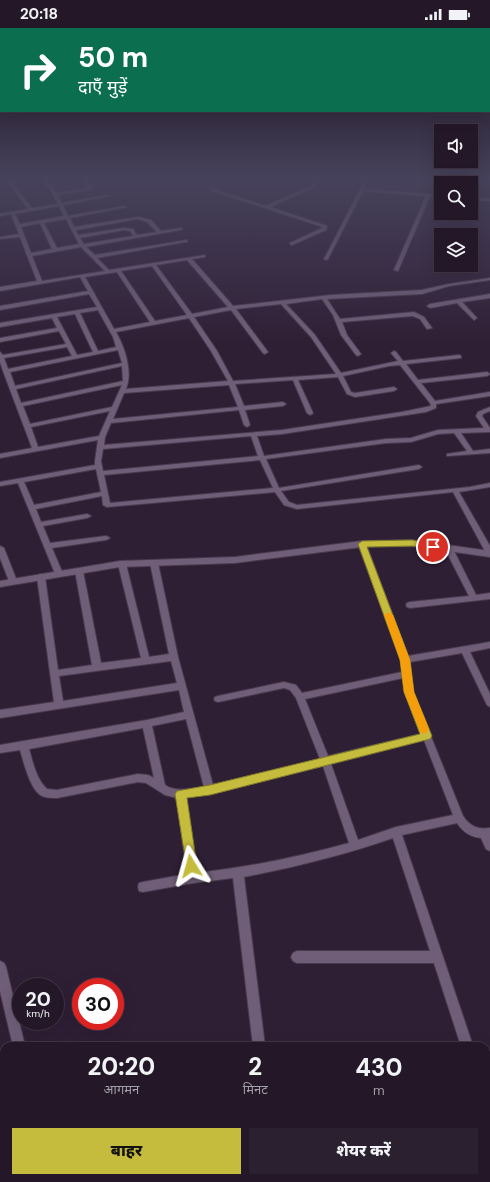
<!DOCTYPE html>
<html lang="hi">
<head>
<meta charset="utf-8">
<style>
	:root { --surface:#231728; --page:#2b2030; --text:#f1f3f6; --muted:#a39fa8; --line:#403645; --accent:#c5bc3d }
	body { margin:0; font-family:"DM Sans","Noto Sans Devanagari",sans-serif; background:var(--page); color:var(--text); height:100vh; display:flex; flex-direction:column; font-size:15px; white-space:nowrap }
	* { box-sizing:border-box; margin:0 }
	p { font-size:13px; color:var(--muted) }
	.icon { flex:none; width:22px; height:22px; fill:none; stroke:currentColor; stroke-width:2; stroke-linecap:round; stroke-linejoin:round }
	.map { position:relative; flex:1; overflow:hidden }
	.drawer { position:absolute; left:0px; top:1014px; width:490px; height:140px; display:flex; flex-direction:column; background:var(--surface); border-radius:12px 12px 0 0; box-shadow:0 4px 16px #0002,0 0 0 1px var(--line) }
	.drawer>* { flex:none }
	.guide { position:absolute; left:0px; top:0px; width:490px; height:84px; box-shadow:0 4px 16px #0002,0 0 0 1px var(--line); background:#0b6e4f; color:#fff; overflow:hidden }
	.controls { position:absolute; left:434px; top:96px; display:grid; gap:8px }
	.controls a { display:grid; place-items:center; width:44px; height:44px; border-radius:0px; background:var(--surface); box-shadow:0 4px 16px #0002,0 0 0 1px var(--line); font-size:20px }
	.speed { position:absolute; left:12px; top:950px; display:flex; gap:8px; font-size:20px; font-weight:700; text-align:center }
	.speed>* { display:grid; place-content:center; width:52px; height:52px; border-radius:50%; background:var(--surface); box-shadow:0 4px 16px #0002,0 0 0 1px var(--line); line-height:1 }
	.speed small { font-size:10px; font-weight:400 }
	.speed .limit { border:6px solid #d22; background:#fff; color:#111 }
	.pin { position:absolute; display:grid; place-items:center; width:34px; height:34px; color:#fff; margin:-17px; border:2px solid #fff; border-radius:50%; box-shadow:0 1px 4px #0007 }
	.me { position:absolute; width:44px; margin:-22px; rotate:352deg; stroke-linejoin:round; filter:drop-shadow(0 0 3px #0008) }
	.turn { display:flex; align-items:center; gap:14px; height:84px; padding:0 12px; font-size:18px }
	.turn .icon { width:52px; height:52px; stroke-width:2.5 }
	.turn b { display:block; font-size:28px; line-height:34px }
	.eta { display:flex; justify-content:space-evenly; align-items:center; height:68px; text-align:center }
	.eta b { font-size:24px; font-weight:800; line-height:28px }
	.cta { display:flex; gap:8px; margin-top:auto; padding:8px 12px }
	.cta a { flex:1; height:46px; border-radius:0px; background:var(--accent); color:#111; font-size:16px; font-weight:800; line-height:46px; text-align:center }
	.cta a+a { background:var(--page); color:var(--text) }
	.status { display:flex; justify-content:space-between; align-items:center; height:28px; padding:0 20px; background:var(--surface); direction:ltr }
	.status svg { height:11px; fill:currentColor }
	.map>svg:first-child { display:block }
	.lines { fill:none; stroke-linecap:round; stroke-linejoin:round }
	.minor-casing { stroke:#493b4e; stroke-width:2 }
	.tertiary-casing { stroke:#493b4e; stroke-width:2 }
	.minor { fill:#705e78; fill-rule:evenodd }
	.tertiary { fill:#705e78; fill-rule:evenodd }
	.route { fill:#c5bc3d; stroke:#807a28 }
	.slow { fill:#f59e0b }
</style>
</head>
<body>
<div class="status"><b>20:18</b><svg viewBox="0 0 49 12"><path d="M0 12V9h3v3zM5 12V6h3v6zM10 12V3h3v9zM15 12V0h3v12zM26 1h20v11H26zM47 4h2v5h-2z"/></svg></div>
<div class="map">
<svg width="490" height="1154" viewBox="0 0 490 1154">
	<rect width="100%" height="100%" fill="#2f1f35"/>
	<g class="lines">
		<defs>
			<path id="minor" d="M0,152h4l-4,2z
				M6,152h16l-10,3 20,25 26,-4 -8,-15 -8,-9h5l6,7 3,6 32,-5 -5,-8h4l6,9 -35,6 4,8 47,-8 2,1 -48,9 5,11 57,-10 2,1 -57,11 4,9 64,-10 13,3 10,11 21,-3v1l-2,1 -94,17 9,8 92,-15v2h-2l-88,16 12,12 96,-15v2l-13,2 41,47 98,-11 91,-5 27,-6 41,-6v2l-41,6 -27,8 -95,5 13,20 74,-7 10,5 8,11 -5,1 -7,-10 -7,-3 -71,6 5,13 14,19 -3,2 -2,-1 -15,-20 -8,-20 -11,-16 -36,5 29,31 26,38 57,-12 -7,-8 3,-2 2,1 7,9 56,-6 2,1v2l-55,6 12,16 69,-8 3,2 -3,2 -66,7 14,18 55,-9v4l-54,8v4l-10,4 -144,22 -25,2 7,20 122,-17 25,-1 27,-8 46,-2 -8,-12 2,-4 12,-5v4l-7,3 -1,2 8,12v4l-29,1 12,18 17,-2v4l-43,3v-2l20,-3 -13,-18 -16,1 -27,8 -25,1 -120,16 13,29 140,-23 3,2 -3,2 -138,22 8,11 8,3 173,-18 20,-4v4l-31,5 31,54v9l-4,-2 -33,-61 -156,17 -13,-4 -9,-13 -168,15 -4,-2 -1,-9 -66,13 5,13 46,-8 4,2 -4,2 -44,8 7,17 56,-7 4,2 -4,2 -54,8 11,26 -4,3 -3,-1 -38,-93 -18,3v-4l95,-17v-4l3,-21 -98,18v-4l32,-6 -29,-77 -3,-9v-10l3,3 63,-11 -7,-13 -59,11v-4l57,-10 -5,-10 -52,9v-4l97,-16 -8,-13 -89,16v-4l88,-15 -8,-14 -80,14v-4l37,-6 -17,-44 -20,2v-2l19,-3 -8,-20 -11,2v-2l28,-5zM59,178l5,10 -44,8 -5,-10zM66,191l13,25 -22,4 -13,-25zM138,191l9,3 10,10 -20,3 -4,-6 -9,-1 -46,7 -2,-5zM40,195l12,26 -21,4 -10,-26zM124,202l6,1 3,5 -49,8 -4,-6zM81,219l24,24 -63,10 -10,-25zM187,232l41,47 -36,7 -36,-49zM152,238l35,49 -32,6 -34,-50zM117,244l33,50 -36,7 -29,-52zM281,276l30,33 25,37 -103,7 -16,-30 -23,-34 37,-7 32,43 2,1 3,-2 -32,-43zM98,282l15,27 3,10 -18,4 -18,-38zM75,286l18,38 -16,3 -20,-38zM189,290l22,33 17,30 -102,8c7,-17 -1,-41 -10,-57zM67,319l5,9 -64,13 -4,-11zM118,322l4,13 -107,23 -5,-14zM400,337l30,38 1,3 -29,6 -120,18 -178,15 1,-8 6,-14 128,-13 5,15 3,2 3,-2 -5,-15 38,-4 3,-2 -3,-2 -39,4 -9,-22 58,-4 14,33 3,2 2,-1 1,-1 -15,-33 40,-3 9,17 8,3 39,-6 3,-2 -3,-2 -39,6 -4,-1 -8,-16 46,-10zM122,338l1,15 -102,22 -5,-14zM122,357l-10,22 -82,17 -7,-18zM229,357l9,22 -125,12 11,-26zM110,383l-11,25 -61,11 -7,-20zM251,408l7,20 -155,15 -2,-10 2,-12zM260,432l13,28 -163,15 -6,-28zM96,441l5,23 -67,13 -10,-23z
				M316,152h4l-7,8 -43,19 57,19 -1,4 -34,15 -2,-1v-1l32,-15 1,-1 -114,-37 3,-1 54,17 45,-20z
				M365,152h4l-5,9 77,6v2l-11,-1 -32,75 -4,-1 32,-74 -63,-5 -35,68 -2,1 -2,-1z
				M471,170l19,1v2l-19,-1z
				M490,266v4l-28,4 15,16 -3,2 -17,-17 -27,5 -3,-2 3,-2z
				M359,514h6l1,2 42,112 82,-14v6l-20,4 20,42v13l-3,-2 -25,-52 -52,9 3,30 50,124c7,10 14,14 27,12v23l-4,-2 -5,-11c-11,-1 -18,-6 -24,-15l-55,12 71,211h-12l-27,-83h-137l-4,-2 -2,-4 2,-4 4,-2h133l-37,-113c-49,17 -98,29 -149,39l21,169h-12l-20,-168 -40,5 -50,9 -4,-1 -1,-4 1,-4 4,-1 44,-8 -10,-76 -12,-3 -19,-12 -8,-1 -81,16c-6,0 -14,0 -18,-4 -10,-9 -15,-31 -19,-44l-20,3v-8l147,-25 37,-8 -5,-22 -179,28v-8l54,-8 -17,-125 1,-2 3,-1 4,3 13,93 34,-5 -17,-94 4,-3 4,3 18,92 40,-5 -23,-94 4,-3 4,3 23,93 20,-3 -19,-91 4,-3 4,3 20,94 35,128 107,-26 -24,-61 -6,-8 -6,-2 -66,14 -3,-1 -1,-2 1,-2 3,-1 66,-14 12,3 6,8 100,-21 -1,-12 -43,-116zM171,633l6,22 -114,18 -4,-25zM403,650l2,14 16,42 -93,22 -23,-57zM186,691l18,68c-13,1 -27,6 -39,-2l-13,-59zM143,700l11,50 -6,-3 -10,-1 -81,16 -10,-1c-11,-10 -14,-27 -18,-40zM424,712l29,75 -57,12 -38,13 -27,-76zM323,738l26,77c-50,14 -100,24 -152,30l-11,-76 24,-3z
				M0,518l4,2 13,33 -1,2h-6l-1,-2 -9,-23z
				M446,519h6l24,48 14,-2v6l-80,9 -3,-1 -1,-2 1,-2 3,-1 59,-6 -24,-47z
				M0,933l4,2 2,4 19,79h-12l-13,-55z
				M486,1069l4,1v23l-4,-1z
				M0,1145l4,1v4h22l2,4h-28z
				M38,1150h14v4h-14z
				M268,1150h14l1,4h-14z
				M356,1150h14l1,4h-14z
				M408,1150h14l1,4h-14z"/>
			<path id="tertiary" d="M412,512l78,11v6l-78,-11 -50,1 -127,16 -115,4 -120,20v-6l120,-20 115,-4 127,-16z"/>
		</defs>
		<use href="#minor" class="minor-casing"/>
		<use href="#tertiary" class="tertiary-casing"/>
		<use href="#minor" class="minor"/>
		<use href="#tertiary" class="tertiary"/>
	</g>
	<linearGradient id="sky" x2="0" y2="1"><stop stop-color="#1a111d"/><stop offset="0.48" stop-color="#47425c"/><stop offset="1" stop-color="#47425c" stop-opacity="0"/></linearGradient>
	<rect width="490" height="314" fill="url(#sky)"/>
	<path class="route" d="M412,512l21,4 5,3 -5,2 -21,-3 -45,1 43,113 4,32 18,44 -2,3 -220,56 -23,3 10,68 -2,4 -4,1 -4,-1 -12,-76 2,-3 33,-6 210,-51 -16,-42 -4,-32 -42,-116 4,-3z"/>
	<path class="slow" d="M388,584l5,3 17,45 4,32 15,37 -2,3 -3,2 -4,-2 -1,-3 -15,-37 -4,-32 -16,-45z"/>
</svg>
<div class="controls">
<a><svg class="icon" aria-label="sound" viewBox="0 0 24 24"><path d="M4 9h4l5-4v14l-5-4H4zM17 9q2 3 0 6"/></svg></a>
<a><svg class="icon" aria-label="search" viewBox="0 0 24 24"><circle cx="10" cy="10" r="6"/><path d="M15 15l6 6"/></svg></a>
<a><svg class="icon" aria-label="layers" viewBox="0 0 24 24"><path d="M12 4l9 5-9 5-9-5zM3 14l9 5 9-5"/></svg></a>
</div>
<div class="speed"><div>20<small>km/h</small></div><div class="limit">30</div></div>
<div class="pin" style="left:433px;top:519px;background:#d93025"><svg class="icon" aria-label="arrive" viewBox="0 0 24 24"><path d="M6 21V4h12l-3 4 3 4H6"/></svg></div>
<svg class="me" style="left:191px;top:838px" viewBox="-20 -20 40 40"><path d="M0-17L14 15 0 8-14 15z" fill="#c5bc3d" stroke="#fff" stroke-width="4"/></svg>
<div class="guide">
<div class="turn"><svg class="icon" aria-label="right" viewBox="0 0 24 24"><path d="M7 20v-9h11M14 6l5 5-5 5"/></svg><div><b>50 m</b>दाएँ मुड़ें</div></div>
</div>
<section class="drawer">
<div class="eta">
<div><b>20:20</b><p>आगमन</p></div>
<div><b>2</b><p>मिनट</p></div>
<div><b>430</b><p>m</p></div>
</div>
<div class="cta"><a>बाहर</a><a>शेयर करें</a></div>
</section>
</div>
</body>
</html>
